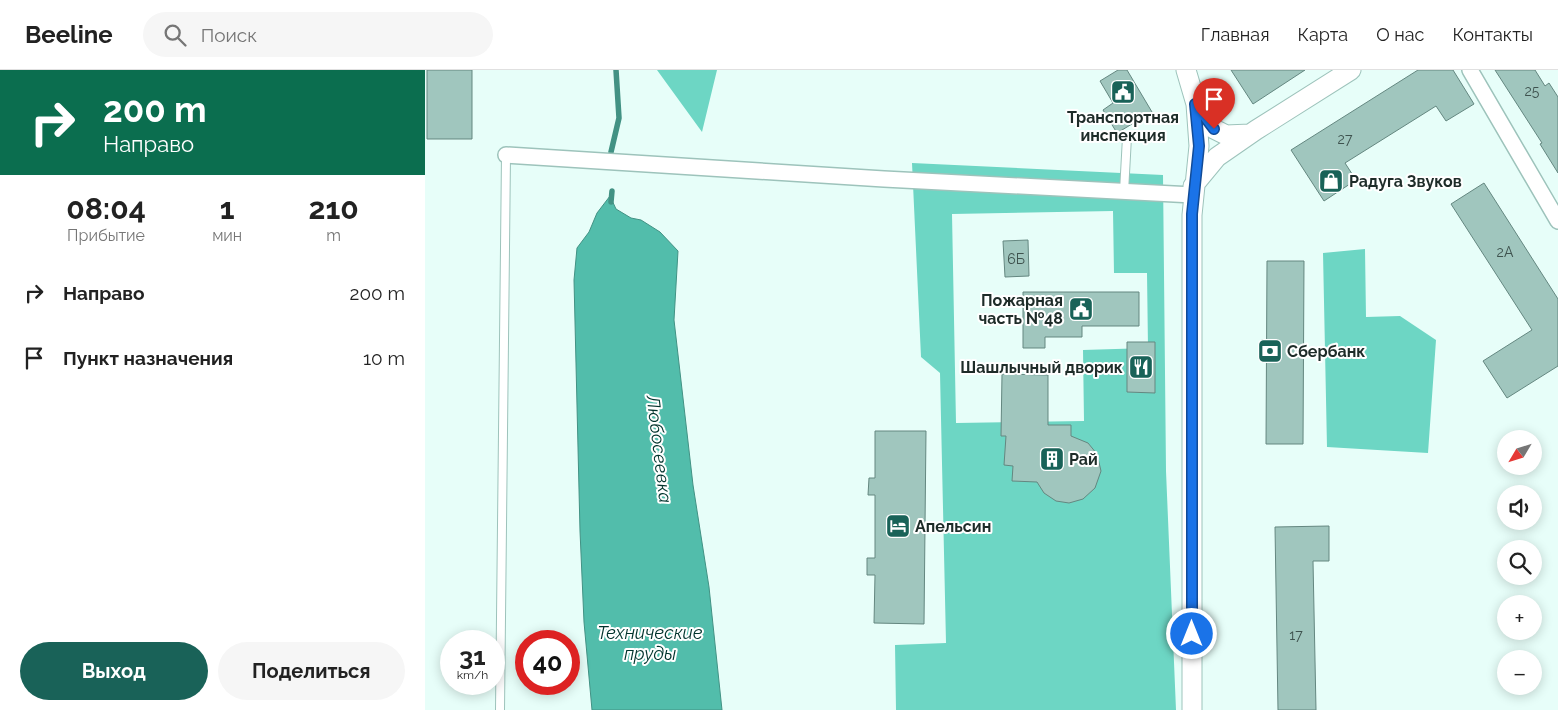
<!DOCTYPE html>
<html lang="ru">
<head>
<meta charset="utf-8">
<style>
	:root { --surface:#fff; --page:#f6f6f6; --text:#222; --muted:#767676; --line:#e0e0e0; --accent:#196258 }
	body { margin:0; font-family:Raleway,sans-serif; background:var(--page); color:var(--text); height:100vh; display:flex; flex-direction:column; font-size:19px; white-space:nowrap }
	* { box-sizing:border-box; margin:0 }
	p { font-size:16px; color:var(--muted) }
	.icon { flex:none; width:28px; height:28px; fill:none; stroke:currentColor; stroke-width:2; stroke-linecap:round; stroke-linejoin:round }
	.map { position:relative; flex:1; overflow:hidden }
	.panel { display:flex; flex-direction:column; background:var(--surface); width:425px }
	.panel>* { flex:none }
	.guide { background:#0b6e4f; color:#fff; overflow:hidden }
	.needle { width:32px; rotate:232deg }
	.buttons { position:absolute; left:1072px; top:360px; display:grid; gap:10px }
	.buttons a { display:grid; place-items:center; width:45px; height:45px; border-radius:50%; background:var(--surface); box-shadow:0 2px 12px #0003; font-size:25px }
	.speed { position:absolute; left:15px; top:560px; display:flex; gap:10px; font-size:25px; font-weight:700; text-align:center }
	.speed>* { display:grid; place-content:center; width:65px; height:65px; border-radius:50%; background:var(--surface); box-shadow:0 2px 12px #0003; line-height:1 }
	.speed small { font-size:12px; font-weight:400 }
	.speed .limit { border:8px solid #d22; background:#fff; color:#111 }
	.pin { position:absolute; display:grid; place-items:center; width:42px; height:42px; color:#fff; margin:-51px -21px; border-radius:50% 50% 50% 0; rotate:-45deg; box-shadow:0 0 5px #0007 }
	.pin .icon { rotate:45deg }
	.me { position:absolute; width:55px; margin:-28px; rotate:0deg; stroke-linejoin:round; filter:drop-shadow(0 0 4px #0008) }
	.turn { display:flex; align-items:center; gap:18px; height:105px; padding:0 20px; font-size:22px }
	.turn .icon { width:65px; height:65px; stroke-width:2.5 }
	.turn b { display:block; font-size:35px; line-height:42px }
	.eta { display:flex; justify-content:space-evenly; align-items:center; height:85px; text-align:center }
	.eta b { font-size:30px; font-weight:700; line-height:35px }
	.primary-button { display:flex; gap:10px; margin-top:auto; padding:10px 20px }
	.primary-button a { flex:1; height:58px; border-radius:30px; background:var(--accent); color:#fff; font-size:20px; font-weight:700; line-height:58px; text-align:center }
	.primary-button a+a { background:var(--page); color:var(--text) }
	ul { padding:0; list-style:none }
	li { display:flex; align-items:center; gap:15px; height:65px; padding:0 20px }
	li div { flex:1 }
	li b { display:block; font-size:19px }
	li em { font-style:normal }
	header { display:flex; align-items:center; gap:30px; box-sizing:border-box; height:70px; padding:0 25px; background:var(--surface); border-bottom:1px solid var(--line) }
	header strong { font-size:24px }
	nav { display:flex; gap:28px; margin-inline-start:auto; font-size:18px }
	.search { width:350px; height:45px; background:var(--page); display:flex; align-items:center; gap:12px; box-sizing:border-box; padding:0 18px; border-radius:28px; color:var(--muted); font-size:19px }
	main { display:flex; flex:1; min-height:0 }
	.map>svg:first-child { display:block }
	.forest { fill:#6dd6c4; fill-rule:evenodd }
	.water { fill:#52bdab; stroke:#429284 }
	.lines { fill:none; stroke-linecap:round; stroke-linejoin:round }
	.stream { stroke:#429284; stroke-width:5.5 }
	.building { fill:#a0c6be; stroke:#648780 }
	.service-casing { stroke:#9dc3bb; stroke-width:10 }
	.minor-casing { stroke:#9dc3bb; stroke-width:18 }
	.tertiary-casing { stroke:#9dc3bb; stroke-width:21 }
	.service { stroke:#fff; stroke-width:8 }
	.minor { stroke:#fff; stroke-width:15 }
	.tertiary { stroke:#fff; stroke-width:19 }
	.route-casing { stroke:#114b97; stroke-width:12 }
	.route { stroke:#1a73e8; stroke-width:9 }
	.labels { text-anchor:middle; stroke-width:4; stroke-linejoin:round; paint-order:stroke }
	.number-label { font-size:14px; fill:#3e524e }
	.poi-label { font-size:16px; font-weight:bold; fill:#1e2c29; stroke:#fff; text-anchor:start }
	.water-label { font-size:18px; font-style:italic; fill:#00332c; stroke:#fff }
</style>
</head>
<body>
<header>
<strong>Beeline</strong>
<div class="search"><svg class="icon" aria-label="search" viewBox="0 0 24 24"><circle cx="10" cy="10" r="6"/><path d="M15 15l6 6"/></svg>Поиск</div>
<nav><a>Главная</a><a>Карта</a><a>О нас</a><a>Контакты</a></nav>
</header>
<main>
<section class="panel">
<div class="guide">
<div class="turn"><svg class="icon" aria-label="right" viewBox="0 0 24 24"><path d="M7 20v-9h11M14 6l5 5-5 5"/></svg><div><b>200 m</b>Направо</div></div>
</div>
<div class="eta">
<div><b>08:04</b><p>Прибытие</p></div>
<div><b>1</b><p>мин</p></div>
<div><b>210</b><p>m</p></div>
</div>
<ul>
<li><svg class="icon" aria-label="right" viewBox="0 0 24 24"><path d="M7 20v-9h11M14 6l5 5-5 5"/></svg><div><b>Направо</b></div><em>200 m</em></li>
<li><svg class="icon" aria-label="arrive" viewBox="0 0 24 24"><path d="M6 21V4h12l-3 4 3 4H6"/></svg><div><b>Пункт назначения</b></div><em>10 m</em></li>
</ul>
<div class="primary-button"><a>Выход</a><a>Поделиться</a></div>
</section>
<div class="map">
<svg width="1133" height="640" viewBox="0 0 1133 640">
	<rect width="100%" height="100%" fill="#e7fef9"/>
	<path class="forest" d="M232,0h60l-15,62z
		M487,93l251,12 3,296 10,239h-280l-1,-65 51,-2 -6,-270 -19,-16zM688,141l1,62h33l1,75 -65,2 1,71 -128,2 -4,-209z
		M940,179l1,68 34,-1 36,24 -8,113 -101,-6 -4,-194z"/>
	<path class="water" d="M185,126l6,13 15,9 10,2 19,12 18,19 -4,69 19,165 16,102 13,123h-130l-8,-88 -4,-91 -6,-251 3,-32 12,-16 8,-19z"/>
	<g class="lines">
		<path class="stream" d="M186,82l8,-34 -3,-48
			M186,132l1,-11"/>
	</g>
	<path class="building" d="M2,0h45v69h-45z
		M693,0h9l25,42 -35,21 -14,-23 10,-7 -13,-22z
		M806,0h74l-52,34z
		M993,0h35l21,34 -28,17 -10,-15 -91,57 11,17 -32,21 -33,-51z
		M1070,0h40l10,16 4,-3 9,14v76l-18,-29 2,-1z
		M1059,113l74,116v67l-51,32 -24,-37 49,-31 -81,-126z
		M603,170l1,36 -24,1 -2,-36z
		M842,191h37l-1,183h-37z
		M598,222h116v34h-57v11h-37v11h-22z
		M702,272h28v51l-28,-1z
		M577,304l46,1v50h23v11l17,7 9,11 4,17 -6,17 -12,11 -14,4 -13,-2 -12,-8 -7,-11 -25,-1 1,-15 -9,-1 2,-29h-5z
		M450,361h51l-2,193 -50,-1 1,-48h-8v-17h8v-63h-7l1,-17h6z
		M904,456v35h-16l3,149h-38l-3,-183z"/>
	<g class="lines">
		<defs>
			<path id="service" d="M699,122l3,-55
				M75,640l6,-555"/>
			<path id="minor" d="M1045,0l88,151
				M81,85l378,24 309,16"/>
			<path id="tertiary" d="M761,0l10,34 3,42 -7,69v495
				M771,34l18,25 12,6 24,-1
				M768,116l24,-29 39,-27 95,-60"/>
		</defs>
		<use href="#service" class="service-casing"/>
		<use href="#minor" class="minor-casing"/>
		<use href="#tertiary" class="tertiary-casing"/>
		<use href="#service" class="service"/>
		<use href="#minor" class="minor"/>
		<use href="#tertiary" class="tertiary"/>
	</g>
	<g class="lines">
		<defs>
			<path id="route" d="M767,564v-420l7,-68 -4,-42 19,25"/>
		</defs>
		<use href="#route" class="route-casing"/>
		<use href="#route" class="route"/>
	</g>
	<defs>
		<symbol id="civic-square" viewBox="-11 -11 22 22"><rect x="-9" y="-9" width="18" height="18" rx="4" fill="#196258" stroke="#fff"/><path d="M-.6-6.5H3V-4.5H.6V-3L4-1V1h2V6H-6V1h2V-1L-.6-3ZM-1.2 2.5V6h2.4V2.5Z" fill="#fff"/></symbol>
		<symbol id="shop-square" viewBox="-11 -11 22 22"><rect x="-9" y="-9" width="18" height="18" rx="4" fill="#196258" stroke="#fff"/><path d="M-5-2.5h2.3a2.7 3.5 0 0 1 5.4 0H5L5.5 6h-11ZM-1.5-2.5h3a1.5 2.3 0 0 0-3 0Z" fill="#fff"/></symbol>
		<symbol id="bank-square" viewBox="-11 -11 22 22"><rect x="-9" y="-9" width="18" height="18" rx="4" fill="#196258" stroke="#fff"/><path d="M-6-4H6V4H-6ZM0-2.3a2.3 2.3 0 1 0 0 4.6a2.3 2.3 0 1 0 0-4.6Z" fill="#fff"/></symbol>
		<symbol id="restaurant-square" viewBox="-11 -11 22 22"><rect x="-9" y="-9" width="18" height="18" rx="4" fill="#196258" stroke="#fff"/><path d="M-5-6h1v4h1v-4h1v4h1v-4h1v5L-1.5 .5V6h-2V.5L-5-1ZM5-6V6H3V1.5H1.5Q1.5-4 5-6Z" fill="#fff"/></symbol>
		<symbol id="building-square" viewBox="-11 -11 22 22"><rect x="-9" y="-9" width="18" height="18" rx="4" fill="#196258" stroke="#fff"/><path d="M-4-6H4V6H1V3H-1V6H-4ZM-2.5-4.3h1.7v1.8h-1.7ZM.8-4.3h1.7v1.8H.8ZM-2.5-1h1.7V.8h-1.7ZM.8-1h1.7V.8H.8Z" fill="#fff"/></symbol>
		<symbol id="hotel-square" viewBox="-11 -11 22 22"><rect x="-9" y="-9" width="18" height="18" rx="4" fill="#196258" stroke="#fff"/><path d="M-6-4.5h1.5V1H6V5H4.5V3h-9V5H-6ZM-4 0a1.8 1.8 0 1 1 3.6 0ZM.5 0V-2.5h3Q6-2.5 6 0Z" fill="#fff"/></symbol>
	</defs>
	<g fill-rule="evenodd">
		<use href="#civic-square" x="684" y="8" width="28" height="28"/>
		<use href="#shop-square" x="892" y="97" width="28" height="28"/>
		<use href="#civic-square" x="642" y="225" width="28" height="28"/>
		<use href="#bank-square" x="831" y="267" width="28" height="28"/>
		<use href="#restaurant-square" x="702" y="283" width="28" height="28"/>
		<use href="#building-square" x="613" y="375" width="28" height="28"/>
		<use href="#hotel-square" x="459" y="442" width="28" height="28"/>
	</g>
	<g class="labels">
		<g class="number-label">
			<text x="1107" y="26">25</text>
			<text x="920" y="74">27</text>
			<text x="1080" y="187">2А</text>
			<text x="591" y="194">6Б</text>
			<text x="871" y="570">17</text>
		</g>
		<g class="poi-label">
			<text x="698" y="53" text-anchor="middle">Транспортная<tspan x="698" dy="18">инспекция</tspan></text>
			<text x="924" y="117">Радуга Звуков</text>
			<text x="638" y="236" text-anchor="end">Пожарная<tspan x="638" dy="18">часть №48</tspan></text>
			<text x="862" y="287">Сбербанк</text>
			<text x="698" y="303" text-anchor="end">Шашлычный дворик</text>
			<text x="644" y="395">Рай</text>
			<text x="490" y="462">Апельсин</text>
		</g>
		<g class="water-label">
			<text transform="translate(234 379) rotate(83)" y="6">Любосеевка</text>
			<text x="225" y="569">Технические<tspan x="225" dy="21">пруды</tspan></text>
		</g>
	</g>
</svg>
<div class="buttons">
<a><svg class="needle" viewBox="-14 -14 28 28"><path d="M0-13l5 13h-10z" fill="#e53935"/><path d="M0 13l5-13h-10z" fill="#767676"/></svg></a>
<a><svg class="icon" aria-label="sound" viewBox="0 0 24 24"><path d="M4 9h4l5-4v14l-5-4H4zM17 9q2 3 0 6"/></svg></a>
<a><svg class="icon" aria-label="search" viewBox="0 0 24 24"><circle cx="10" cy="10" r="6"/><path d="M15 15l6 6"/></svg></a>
<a>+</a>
<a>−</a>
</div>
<div class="speed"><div>31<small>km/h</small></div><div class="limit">40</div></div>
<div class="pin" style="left:789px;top:59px;background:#d93025"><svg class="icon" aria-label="arrive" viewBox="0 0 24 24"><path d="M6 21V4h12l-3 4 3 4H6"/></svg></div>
<svg class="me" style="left:767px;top:564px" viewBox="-20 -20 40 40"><circle r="17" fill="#1a73e8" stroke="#fff" stroke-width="3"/><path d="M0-11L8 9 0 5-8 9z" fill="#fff"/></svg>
</div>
</main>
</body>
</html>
